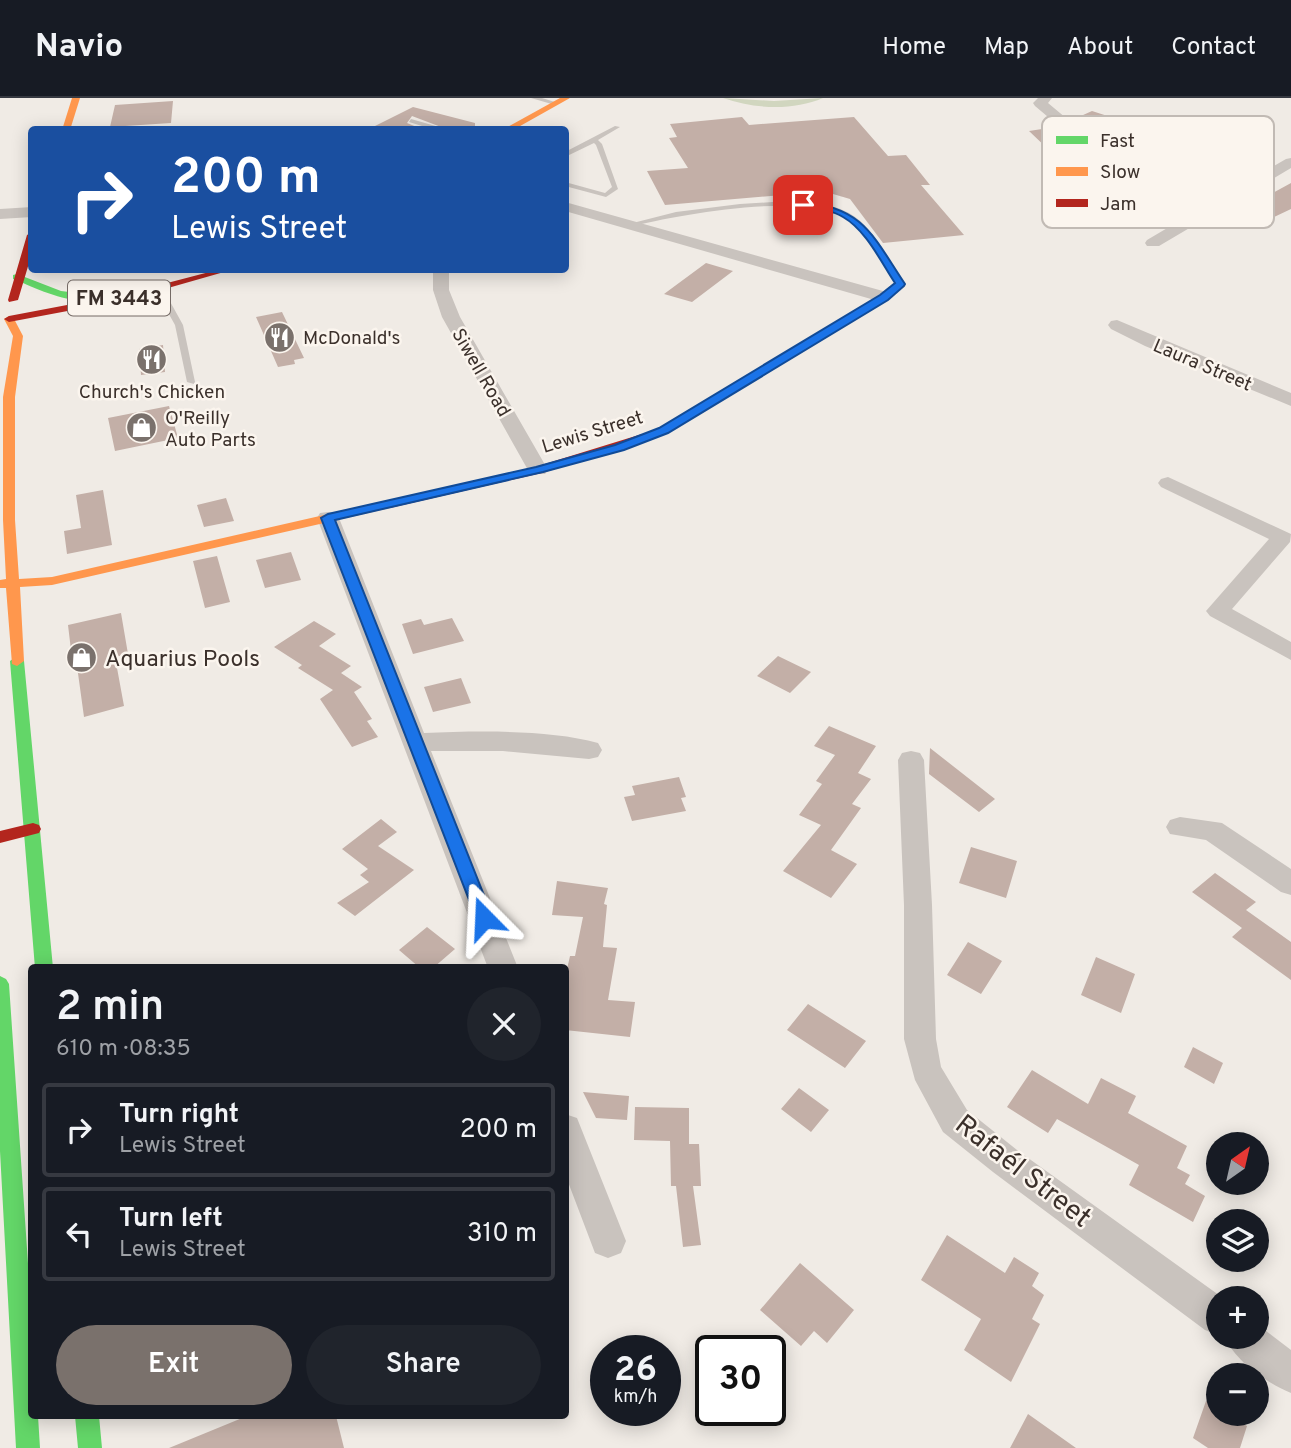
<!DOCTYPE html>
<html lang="en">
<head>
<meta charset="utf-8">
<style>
	:root { --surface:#171b24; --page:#20242c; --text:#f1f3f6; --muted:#9ea1a6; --line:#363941; --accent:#7a716c }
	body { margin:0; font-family:Overpass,sans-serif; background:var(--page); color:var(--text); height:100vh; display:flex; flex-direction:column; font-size:26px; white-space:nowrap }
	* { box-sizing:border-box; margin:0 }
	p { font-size:23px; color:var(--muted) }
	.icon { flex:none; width:38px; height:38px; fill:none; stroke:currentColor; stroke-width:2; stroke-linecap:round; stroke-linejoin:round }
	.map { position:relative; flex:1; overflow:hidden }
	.side { position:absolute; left:28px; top:866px; width:541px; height:455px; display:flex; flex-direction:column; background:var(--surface); border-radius:7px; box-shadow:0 4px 18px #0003 }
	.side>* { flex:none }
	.guide { position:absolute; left:28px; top:28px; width:541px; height:147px; border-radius:7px; box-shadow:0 4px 18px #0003; background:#1a4fa0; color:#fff; overflow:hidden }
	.needle { width:46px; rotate:34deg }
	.controls { position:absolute; left:1206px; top:1034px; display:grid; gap:14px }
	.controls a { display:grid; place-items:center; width:63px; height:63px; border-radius:50%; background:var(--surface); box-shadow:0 4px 18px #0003; font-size:35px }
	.speed { position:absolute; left:590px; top:1237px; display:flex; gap:14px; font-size:35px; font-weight:700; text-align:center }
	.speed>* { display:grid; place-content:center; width:91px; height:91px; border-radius:50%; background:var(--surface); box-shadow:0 4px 18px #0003; line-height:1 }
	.speed small { font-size:18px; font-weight:400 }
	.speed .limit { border:4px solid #111; border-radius:10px; background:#fff; color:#111 }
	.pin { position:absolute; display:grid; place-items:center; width:60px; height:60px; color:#fff; margin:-30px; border-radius:14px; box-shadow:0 4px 10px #0006 }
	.me { position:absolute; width:77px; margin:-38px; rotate:339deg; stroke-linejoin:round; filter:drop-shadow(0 0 5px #0008) }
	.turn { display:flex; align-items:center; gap:24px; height:147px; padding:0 28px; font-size:32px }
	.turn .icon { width:91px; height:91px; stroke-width:2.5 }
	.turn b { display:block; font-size:49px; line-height:60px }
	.round { display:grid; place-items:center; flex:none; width:74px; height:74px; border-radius:37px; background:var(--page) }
	.summary { display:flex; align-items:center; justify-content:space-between; height:119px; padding:0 28px }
	h1 { font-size:42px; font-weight:600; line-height:52px }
	.action { display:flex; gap:14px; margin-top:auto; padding:14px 28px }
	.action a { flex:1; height:80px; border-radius:42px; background:var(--accent); color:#fff; font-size:28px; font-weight:600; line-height:80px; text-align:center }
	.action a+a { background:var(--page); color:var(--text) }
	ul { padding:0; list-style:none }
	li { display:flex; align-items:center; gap:21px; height:94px; margin:0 14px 10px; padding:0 14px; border:4px solid var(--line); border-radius:7px }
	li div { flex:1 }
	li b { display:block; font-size:26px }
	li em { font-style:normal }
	header { display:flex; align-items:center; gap:42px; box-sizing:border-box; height:98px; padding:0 35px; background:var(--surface); border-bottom:2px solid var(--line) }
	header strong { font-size:33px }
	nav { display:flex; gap:38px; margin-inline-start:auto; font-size:24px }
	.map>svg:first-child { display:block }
	.green { fill:#d1d6bf }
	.building { fill:#c3afa7 }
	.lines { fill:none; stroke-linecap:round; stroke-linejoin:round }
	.lane { fill:#c9c3be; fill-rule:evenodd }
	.street { fill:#c9c3be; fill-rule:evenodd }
	.fast { fill:#63d668; fill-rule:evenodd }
	.slow { fill:#ff974d; fill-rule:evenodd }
	.jam { fill:#b3261e; fill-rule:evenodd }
	.route { fill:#1a73e8; stroke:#114b97; stroke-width:2 }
	.labels { text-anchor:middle; stroke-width:5; stroke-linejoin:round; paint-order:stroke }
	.far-poi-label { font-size:19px; fill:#3b302b; stroke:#fbf5ee; text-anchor:start }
	.far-street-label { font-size:19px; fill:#3b302b; stroke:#fbf5ee }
	.shield { fill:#fbf5ee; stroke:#756b66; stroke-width:2 }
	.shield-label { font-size:21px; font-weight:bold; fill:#3b302b }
	.poi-label { font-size:23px; fill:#3b302b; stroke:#fbf5ee; text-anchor:start }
	.near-street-label { font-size:28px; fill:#3b302b; stroke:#fbf5ee }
	.key { fill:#fbf5ee; stroke:#c1bab4; stroke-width:2 }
	.key-label { font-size:19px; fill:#3b302b }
</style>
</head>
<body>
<header>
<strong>Navio</strong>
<nav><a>Home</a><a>Map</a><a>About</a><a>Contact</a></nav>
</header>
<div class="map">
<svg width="1291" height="1350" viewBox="0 0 1291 1350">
	<rect width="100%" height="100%" fill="#f0ebe5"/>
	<path class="green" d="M723,0l51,3 49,-3c-30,13 -69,11 -100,0z"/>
	<path class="building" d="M173,3l-2,22 -61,4 5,-22z
		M413,9l62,16v7h-26l-37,-14 -5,7 17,7h-57z
		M1092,13l56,18 -22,10 61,20 32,-15 31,10 -62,32 -67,-25 -49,-41z
		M742,19l7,8 105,-8 34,39 18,-1 24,30h-9l43,50 -81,8 -33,-44 -17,-5 -3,-3 -165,14 -18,-34 41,-3 -19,-30 8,-1 -7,-13z
		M1055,29l52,43 -35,2 -43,-41z
		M1291,85v26l-19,9 -27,-10z
		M706,165l27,8 -41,31 -28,-8z
		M282,214l22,46 -10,2 1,4 -17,3 -22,-50z
		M163,247l2,27 -24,3 -2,-26z
		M169,308l9,32 -63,13 -7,-33z
		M103,392l9,55 -45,9 -3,-23 17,-3 -5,-33z
		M226,400l8,23 -30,6 -7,-22z
		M291,454l10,28 -36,8 -9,-28z
		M217,458l13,46 -25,6 -12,-47z
		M121,515l7,41 -13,3 9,49 -40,11 -7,-51 -4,1 -5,-42z
		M452,520l12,23 -51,13 -11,-30 19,-5 3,6z
		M314,523l22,13 -17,12 32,20 -10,7 21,14 -8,5 18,27 -5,2 11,16 -26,10 -32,-48 13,-9 -35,-22 4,-3 -28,-18z
		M778,558l33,16 -21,21 -33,-17z
		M461,580l10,25 -38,9 -9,-25z
		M829,628l47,20 -18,27 13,6 -19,25 9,4 -30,42 26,14 -26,34 -48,-27 38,-46 -22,-10 23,-31 -6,-3 19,-26 -21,-9z
		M930,650l65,51 -16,13 -50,-38z
		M679,679l7,20 -5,1 5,13 -54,10 -8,-24 11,-2 -3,-9z
		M381,721l16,13 -19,14 36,24 -59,46 -18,-13 32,-21 -9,-7 8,-6 -26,-20z
		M971,749l46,14 -11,37 -47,-15z
		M1215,775l41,29 -10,8 45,32v38l-59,-43 10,-9 -50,-36z
		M557,783l51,7 -4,16 3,1 -4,42 14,1 -9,52 27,2 -5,35 -65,-7v-52l5,-22h5l8,-39 -31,-2z
		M427,829l28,22 -22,19h-13l-21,-18z
		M968,844l34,19 -21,33 -34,-19z
		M1096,859l39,17 -14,39 -40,-18z
		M808,906l58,37 -21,27 -58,-38z
		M1193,949l30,16 -9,21 -30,-17z
		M1032,972l56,34 13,-26 35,18 -8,17 59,33 -10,22 13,7 -5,9 20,12 -12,26 -64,-37 10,-20 -82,-46 -9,14 -41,-26z
		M799,990l30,22 -18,22 -30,-23z
		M583,994l46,4 -2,24 -31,-2z
		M635,1009l54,1v36h10l2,42h-8l8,59 -18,2 -7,-61h-5l-1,-45 -36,-1z
		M947,1137l58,38 9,-16 25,16 -7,13 12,9 -12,24 8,5 -29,58 -47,-32 17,-31 -60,-39z
		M800,1165l54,47 -27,33 -13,-12 -13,15 -41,-36z
		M1206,1303l12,7v6h9l20,12 -7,22h-32l-15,-10z
		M1028,1316l48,34h-66z
		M247,1318h89l8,32h-175z"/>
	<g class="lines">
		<path class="lane" d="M531,0h11l16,5 -3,2z
			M411,21l35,10 1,1h-12l-26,-8z
			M615,28l5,1 -22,13 4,4 16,45 -12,8 -41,-11v-4l40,11 7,-6 -16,-42 -2,-2 -29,14v-5z
			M773,104c25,1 54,-1 76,11 25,14 40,48 55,70l-17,16h-6v-4l15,-12c-15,-22 -27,-50 -49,-65 -40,-27 -171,-3 -218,9l-4,-2 51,-13 64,-8z
			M156,189h6l21,38 12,57 -1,2 -7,-2 -12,-57 -20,-36z"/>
		<path class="street" d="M1038,0h14l-4,5 72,60 94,38 72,-42 5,-1v10l-132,78h-12l-2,-3 2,-3 56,-33 -93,-38 -75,-63 -2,-3z
			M565,104l325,91 2,4 -8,5 -6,-1 -313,-90z
			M32,109v10l-32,2v-10z
			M433,172h16v20l11,27 88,153 -3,4h-14l-3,-4 -86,-153 -9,-27z
			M1117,222l174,73v13l-146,-60 -34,-17 -3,-4 3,-4z
			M1168,379l123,57 -1,8 -58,67 59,33v18l-81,-44 -4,-5 63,-72 -108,-52 -3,-4 3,-4z
			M328,414l8,1 3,5 85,215c52,-2 125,-4 174,10l4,7 -4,7 -9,2 -86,-8h-72l87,217h-30l-171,-450 3,-5z
			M911,653l9,2 4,7 8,145 4,134 5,28 26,43 50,40 206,148h-5v37l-13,-5 -212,-158 -50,-40 -28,-52 -11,-41v-134l-6,-145 4,-7z
			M1180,719l42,6 69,46v26l-10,-3 -75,-52 -36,-6 -4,-7 4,-7z
			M565,1016l12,4 49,123 -5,12 -13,5 -13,-5 -30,-79z
			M1257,1226l34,26v43c-24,-10 -56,-32 -66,-56h31z"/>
		<path class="fast" d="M17,176l44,17 25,3 5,3c-17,11 -59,-11 -78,-18v-4z
			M17,558l7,5 29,307h-18l-25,-307z
			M0,878l6,3 3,5 23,338v94h6l2,32h-24l-16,-297z
			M75,1318h24l3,32h-24z"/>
		<path class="slow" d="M72,0h8l-10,32h-8z
			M560,0h10l-57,32h-11z
			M880,197l9,2 -221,135 -26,10 -6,-4 24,-10z
			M9,218l4,1 10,19 -8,61v123l4,59 33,-2 338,-77 6,4 -6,4 -338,77 -32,2 4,74 -7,5 -5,-2 -6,-76h-6v-8l6,-1 -3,-59v-123l10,-61 -9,-17z"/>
		<path class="jam" d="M32,134v21l-14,47 -9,2 -1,-2 19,-65z
			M217,172h14l-105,30 -117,22 -5,-3 5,-3 116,-22z
			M642,336l4,1v6l-104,32 -152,35 -6,-4 6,-4 145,-33z
			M33,725l6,2 2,4 -2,4 -39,10v-12z"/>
	</g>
	<path class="route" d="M803,104c61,5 71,36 102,82l-1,2 -16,14 -220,133 -44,17 -81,22 -208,48 158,398 -3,5h-12l-157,-405 7,-4 208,-47 79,-22 44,-17 221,-133 15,-12c-14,-21 -29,-53 -52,-66 -13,-8 -29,-8 -44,-10l-1,-2z"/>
	<defs>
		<symbol id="restaurant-disc" viewBox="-11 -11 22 22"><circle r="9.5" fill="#7a716c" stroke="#fbf5ee"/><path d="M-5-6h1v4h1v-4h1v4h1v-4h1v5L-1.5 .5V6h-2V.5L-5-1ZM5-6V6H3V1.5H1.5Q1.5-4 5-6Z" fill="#fff"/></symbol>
		<symbol id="shop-disc" viewBox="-11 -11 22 22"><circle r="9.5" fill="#7a716c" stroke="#fbf5ee"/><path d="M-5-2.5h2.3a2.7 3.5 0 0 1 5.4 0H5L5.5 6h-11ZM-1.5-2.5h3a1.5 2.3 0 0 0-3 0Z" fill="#fff"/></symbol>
	</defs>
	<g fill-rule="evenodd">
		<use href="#restaurant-disc" x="262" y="222" width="35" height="35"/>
		<use href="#restaurant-disc" x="134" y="244" width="35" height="35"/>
		<use href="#shop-disc" x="124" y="312" width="35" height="35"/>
		<use href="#shop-disc" x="64" y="542" width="35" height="35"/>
	</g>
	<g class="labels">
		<g class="far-poi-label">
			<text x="303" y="246">McDonald's</text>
			<text x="152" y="300" text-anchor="middle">Church's Chicken</text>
			<text x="165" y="326">O'Reilly<tspan x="165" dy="22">Auto Parts</tspan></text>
		</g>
		<g class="far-street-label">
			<text transform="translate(1203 266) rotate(23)" y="7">Laura Street</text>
			<text transform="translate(482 274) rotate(60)" y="7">Siwell Road</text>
			<text transform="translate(592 333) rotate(-17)" y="7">Lewis Street</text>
		</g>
		<rect class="shield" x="68" y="182.5" width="102" height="35" rx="5"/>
		<g class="shield-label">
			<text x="119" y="207">FM 3443</text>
		</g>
		<g class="poi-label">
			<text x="105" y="568">Aquarius Pools</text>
		</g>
		<g class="near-street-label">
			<text transform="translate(1024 1072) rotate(38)" y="10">Rafaél Street</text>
		</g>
	</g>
	<rect x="1042" y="18" width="232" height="112" rx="10" class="key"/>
	<rect x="1056" y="38" width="32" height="8" fill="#63d668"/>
	<rect x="1056" y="69" width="32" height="9" fill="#ff974d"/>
	<rect x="1056" y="101" width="32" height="8" fill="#b3261e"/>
	<g class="key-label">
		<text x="1100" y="49">Fast</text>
		<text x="1100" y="80">Slow</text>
		<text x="1100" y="112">Jam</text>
	</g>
</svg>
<div class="controls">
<a><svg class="needle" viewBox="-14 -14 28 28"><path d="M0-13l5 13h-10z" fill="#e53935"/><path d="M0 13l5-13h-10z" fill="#9ea1a6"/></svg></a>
<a><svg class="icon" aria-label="layers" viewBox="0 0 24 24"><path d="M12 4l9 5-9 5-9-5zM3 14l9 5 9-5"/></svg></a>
<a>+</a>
<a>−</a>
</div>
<div class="speed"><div>26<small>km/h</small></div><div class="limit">30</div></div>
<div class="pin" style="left:803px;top:107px;background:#d93025"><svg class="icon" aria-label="arrive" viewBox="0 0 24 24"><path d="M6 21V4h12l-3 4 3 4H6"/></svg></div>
<svg class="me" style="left:484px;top:820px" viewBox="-20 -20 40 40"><path d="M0-17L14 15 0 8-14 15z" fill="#1a73e8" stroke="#fff" stroke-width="4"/></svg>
<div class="guide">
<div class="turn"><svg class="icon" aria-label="right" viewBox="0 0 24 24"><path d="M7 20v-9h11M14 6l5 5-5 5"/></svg><div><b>200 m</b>Lewis Street</div></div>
</div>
<section class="side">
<div class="summary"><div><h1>2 min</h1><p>610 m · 08:35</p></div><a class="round"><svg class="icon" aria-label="close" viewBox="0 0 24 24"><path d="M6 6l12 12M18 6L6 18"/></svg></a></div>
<ul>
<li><svg class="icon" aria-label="right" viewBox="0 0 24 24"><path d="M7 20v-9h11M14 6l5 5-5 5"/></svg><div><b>Turn right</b><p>Lewis Street</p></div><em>200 m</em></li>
<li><svg class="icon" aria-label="left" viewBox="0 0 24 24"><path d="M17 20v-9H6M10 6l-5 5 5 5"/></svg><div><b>Turn left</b><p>Lewis Street</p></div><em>310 m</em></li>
</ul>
<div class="action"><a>Exit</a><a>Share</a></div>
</section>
</div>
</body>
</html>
